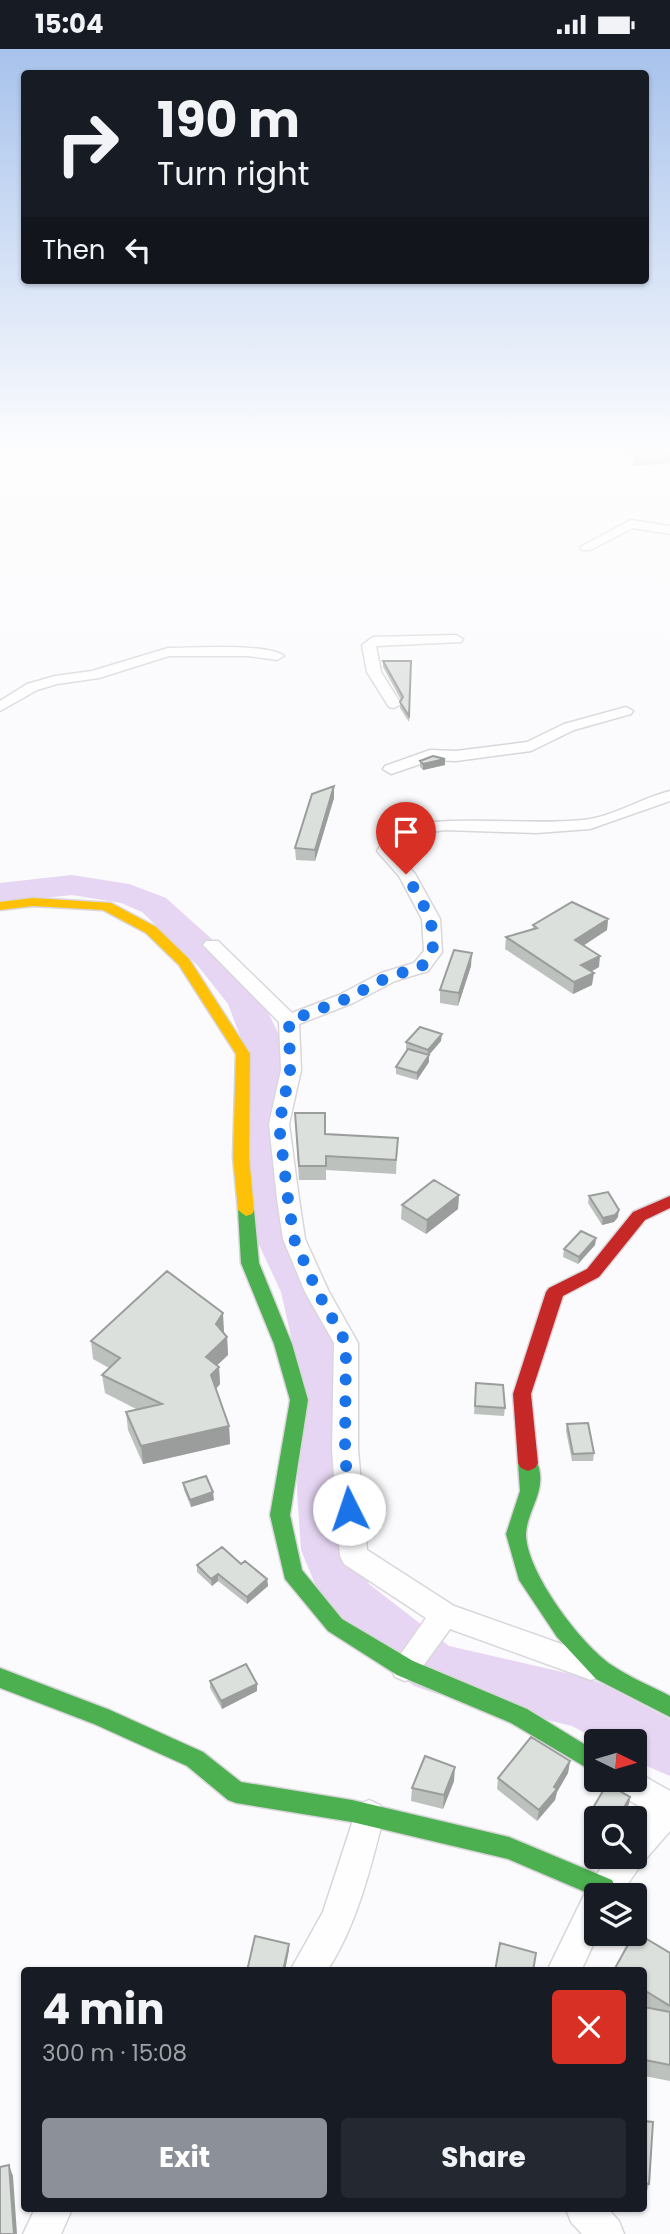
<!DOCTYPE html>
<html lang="en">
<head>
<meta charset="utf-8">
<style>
	:root { --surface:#171b24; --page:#242831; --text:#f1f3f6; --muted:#9ea1a6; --accent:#8c9099 }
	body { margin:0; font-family:Poppins,sans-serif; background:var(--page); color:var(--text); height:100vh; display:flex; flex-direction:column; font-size:26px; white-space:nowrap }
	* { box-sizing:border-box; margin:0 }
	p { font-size:23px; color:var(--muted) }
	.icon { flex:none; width:38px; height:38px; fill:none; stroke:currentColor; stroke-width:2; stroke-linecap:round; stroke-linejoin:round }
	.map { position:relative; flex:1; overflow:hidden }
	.details { position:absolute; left:21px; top:1918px; width:626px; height:245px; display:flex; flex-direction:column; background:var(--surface); border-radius:7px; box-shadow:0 2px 5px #0004 }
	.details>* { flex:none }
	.guide { position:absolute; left:21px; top:21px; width:628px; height:214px; border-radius:7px; box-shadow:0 2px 5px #0004; background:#171b24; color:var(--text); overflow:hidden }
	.needle { width:46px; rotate:95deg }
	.fabs { position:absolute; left:584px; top:1680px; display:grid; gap:14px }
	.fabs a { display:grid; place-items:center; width:63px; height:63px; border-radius:7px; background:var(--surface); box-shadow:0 2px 5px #0004; font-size:35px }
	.pin { position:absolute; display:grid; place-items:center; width:60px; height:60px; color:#fff; margin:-72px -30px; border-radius:50% 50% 50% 0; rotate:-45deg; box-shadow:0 0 7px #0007 }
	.pin .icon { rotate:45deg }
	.me { position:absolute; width:77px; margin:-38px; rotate:356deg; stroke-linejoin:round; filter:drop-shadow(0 0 5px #0008) }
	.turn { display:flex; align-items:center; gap:24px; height:147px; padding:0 21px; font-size:32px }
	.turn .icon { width:91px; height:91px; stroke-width:2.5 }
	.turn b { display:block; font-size:49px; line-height:60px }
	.then { display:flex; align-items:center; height:66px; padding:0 21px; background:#0003; gap:14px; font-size:26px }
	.round { display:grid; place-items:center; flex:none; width:74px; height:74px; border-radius:7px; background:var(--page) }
	.headline { display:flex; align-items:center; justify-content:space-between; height:119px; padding:0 21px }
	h1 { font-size:42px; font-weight:700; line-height:52px }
	.action { display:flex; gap:14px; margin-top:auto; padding:14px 21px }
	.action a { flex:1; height:80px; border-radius:7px; background:var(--accent); color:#fff; font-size:28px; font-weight:700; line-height:80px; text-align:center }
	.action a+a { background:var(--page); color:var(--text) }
	.status { display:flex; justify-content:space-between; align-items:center; height:49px; padding:0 35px; background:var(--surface); direction:ltr }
	.status svg { height:19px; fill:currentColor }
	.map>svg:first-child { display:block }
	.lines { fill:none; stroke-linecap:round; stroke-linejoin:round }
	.river { fill:#e6d6f3; fill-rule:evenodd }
	.street-casing { stroke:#d9d6db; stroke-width:3 }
	.fast-casing { stroke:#d9d6db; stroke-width:3 }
	.slow-casing { stroke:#d9d6db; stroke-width:3 }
	.jam-casing { stroke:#d9d6db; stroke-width:3 }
	.street { fill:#fefeff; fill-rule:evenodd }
	.fast { fill:#4caf50; fill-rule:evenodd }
	.slow { fill:#ffc107; fill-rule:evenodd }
	.jam { fill:#c62828; fill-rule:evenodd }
	.wall { fill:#bdc1be }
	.shaded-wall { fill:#9a9d9b }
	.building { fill:#dce0dd; stroke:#9a9d9b; stroke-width:2 }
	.route { stroke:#1a73e8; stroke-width:12; stroke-dasharray:0 21.6 }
</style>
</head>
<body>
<div class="status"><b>15:04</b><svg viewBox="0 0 49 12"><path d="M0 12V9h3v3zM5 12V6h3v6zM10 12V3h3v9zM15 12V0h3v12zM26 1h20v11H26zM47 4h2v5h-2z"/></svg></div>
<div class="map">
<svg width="670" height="2185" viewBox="0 0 670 2185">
	<rect width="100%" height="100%" fill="#fbfafc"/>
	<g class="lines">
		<path class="river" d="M72,826l57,9 37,14 58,52 35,44 23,47 -3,76 10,98 38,77 15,58 7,61v80l6,59 14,34 80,62 135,31 21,8 65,34v57l-35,-15v-20h-35l-28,-15 -138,-33 -20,-7 -86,-70 -27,-66 -4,-59 2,-80 -5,-61 -13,-58 -36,-77 -8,-98 5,-76 -14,-37 -30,-38 -56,-54 -21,-9 -49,-8 -72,8v-20z"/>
		<defs>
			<path id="street" d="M631,471l39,6v8l-37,-6 -43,22h-8l-2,-3z
				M456,586l7,4 -2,3 -85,4 5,26 20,32 -7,4 -5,-1 -22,-35 -5,-27 11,-8z
				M168,599c23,0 101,-5 116,8l-7,4 -29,-4h-79l-70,22 -42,6 -20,6 -37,21v-10l27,-17 28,-8 37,-5z
				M626,658l7,4 -2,3 -57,16 -43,21 -75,10 -24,-1 -41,14 -8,-5 2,-3 45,-16 26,1 71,-9 37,-18z
				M670,742v10l-80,28 -54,4 -91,-3 -42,6 -9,14 21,24 25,45 2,33 -14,19 -33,10 -42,22 -54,21 2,46 -12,54 10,75 6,40 24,53 29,51v107l9,100 87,56 147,52 4,9 -4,9 -10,4 -141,-51 -35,48 -10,4 -10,-4 -4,-9 35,-50 -82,-54 -4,-8 -8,-106 2,-107 -29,-51 -22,-53 -6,-40 -8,-75 12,-54 -2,-48 -76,-77 3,-4h12l74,72 47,-18 42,-22 33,-10 10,-12 -2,-32 -23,-43 -22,-25 14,-22c63,-16 129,-3 192,-9 30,-3 58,-22 87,-29z
				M635,1722l35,20v40l-27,31 -23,33h-23l1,39 -17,37h-34l43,-88 20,-26h25v-31l12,-15 -35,-21 -4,-10h27z
				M369,1751l11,5 4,10c-13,52 -27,110 -57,156h-37l33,-59 35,-107z
				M35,2160h37l-11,25h-38z
				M566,2160h42l11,12 5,13h-42l-11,-12z"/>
			<path id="fast" d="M246,1155l8,6 5,53 33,81 16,56 -18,115 12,55 40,49 71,42 114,48 70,43v22l-86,-51 -114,-48 -69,-44 -43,-52 -15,-64 20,-115 -16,-56 -33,-81 -3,-53z
				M528,1406l7,3c16,30 -9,52 -9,77 1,38 56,111 87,131 18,12 38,20 57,30v21l-74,-38 -39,-42 -38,-57 -13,-46 14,-43 -2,-28 3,-5z
				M0,1619l110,42 93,42 38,30 111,18 157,37 103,43 4,8 -3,7 -16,2 -89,-38 -156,-37 -116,-19 -8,-3 -41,-34 -93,-42 -94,-36z"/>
			<path id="slow" d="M33,849l78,5 45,24 33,32 61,95 -1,103 5,53 -2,4 -6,2 -8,-6 -5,-53 3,-103 -57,-89 -33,-32 -43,-23 -70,-4 -33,4v-8z"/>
			<path id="jam" d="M670,1147v12l-25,12 -46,57 -36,19 -32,98 7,69 -3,5 -7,3 -7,-3 -3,-5 -5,-69 33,-102 3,-4 38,-19 46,-57z"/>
		</defs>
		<use href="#street" class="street-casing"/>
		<use href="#fast" class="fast-casing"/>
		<use href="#slow" class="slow-casing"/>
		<use href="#jam" class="jam-casing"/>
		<use href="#street" class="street"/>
		<use href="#fast" class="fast"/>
		<use href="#slow" class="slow"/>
		<use href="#jam" class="jam"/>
	</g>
	<path class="wall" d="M619,400h51v14l-37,3 -1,-10 -13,-1z
		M383,612h28l-2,61 -9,-14v-6l1,-2 -18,-33z
		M445,710v6l-22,5 -3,-3v-6z
		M334,749l-19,63 -19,-1 -1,-12z
		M608,870l-1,11 -24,15 16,22 -8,5 1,13 -19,9 -68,-45 1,-12 27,-8v-4z
		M471,917l-13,40 -18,-3v-13z
		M441,992l-12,14v7l-12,18 -21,-6v-7l12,-17 -2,-1v-7z
		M295,1064l30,21 72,18 -1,22 -70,-4v10h-27z
		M459,1146l-1,14 -32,25 -25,-15 1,-14z
		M589,1147l29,21 -4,5 -12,3 -14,-22z
		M596,1189l-1,7 -17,19 -15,-7 1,-8z
		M224,1282l-1,1 4,5 1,18 -11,10 2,2 1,17 -4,5 13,37 1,18 -87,20 -15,-34 -2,-18 12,-2 -33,-17 -3,-18 7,-7 -16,-9 -2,-18z
		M476,1334l29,25 -1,8 -30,-2z
		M567,1375l27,29 -1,8h-21l-6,-30z
		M183,1434l31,17 -23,7 -7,-17z
		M241,1515l26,15 1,7 -21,18 -29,-23 -6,5 -15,-14v-7z
		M210,1632l47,3v7l-35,18 -12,-21z
		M570,1712l-2,12 -11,19 -2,8 -18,21 -40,-32 1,-11z
		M454,1732l-11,28 -32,-8 1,-13z
		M630,1748l-1,7 -8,14h-24v7l-8,-5 1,-7z
		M670,1904v128l-26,-5 6,-68 -6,-4v-33z
		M644,2072l5,63 -4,14h-1z"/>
	<path class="shaded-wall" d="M670,403v11l-37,3 1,-11z
		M445,710v6l-22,5v-6z
		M334,737v12l-19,63v-11z
		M608,870l-1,11 -33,22 1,-12z
		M472,904l-1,13 -13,40 1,-13z
		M600,907l-1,11 -19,10 1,-12z
		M594,924l-2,12 -19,9 1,-12z
		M442,985l-1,7 -14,16 1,-7z
		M429,1006v7l-12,18v-7z
		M459,1146l-1,14 -32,25 1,-14z
		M619,1161l-1,7 -4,5 -12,3 1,-7z
		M596,1189l-1,7 -17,19 1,-7z
		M223,1264l1,18 -7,11 -1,-18z
		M227,1288l1,18 -20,19 -2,-17z
		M219,1318l1,17 -8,9 -1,-18z
		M229,1377l1,18 -87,20 -2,-18z
		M213,1443l1,8 -23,7 -1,-7z
		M218,1525v7l-6,5 -1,-7z
		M267,1530l1,7 -21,18v-7z
		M257,1635v7l-35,18 -1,-8z
		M570,1712l-2,12 -11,19 -2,8 -18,21 2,-11z
		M455,1718l-1,14 -11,28 1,-14z
		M630,1748l-1,7 -8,14h-3z
		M289,1895v6l-4,21h-2z
		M9,2116l4,11 4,58h-3z"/>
	<path class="building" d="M633,400h37v3l-36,3z
		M383,612h28l-2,55 -9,-14 3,-5z
		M433,707l12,3 -22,5 -3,-3z
		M334,737l-19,64 -20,-2 17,-54z
		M572,853l36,17 -33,21 25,16 -19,9 13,8 -20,9 -68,-45 31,-9 -4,-3z
		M454,901l18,3 -13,40 -19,-3z
		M420,978l22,7 -14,16 -22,-8z
		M408,1000l21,6 -12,18 -21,-6z
		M295,1064h30v21l73,4 -2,22 -70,-4v10h-27z
		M434,1131l25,15 -32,25 -25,-15z
		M608,1143l11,18 -4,5 -12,3 -14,-22z
		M581,1182l15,7 -17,19 -15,-8z
		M167,1222l56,42 -7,11 11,13 -21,20 13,10 -8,8 18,51 -88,20 -15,-34 36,-8 -60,-29 18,-17 -29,-17z
		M476,1334l27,2 2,23 -30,-2z
		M588,1374l6,30 -21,1 -6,-30z
		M206,1427l7,16 -23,8 -7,-17z
		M222,1498l19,17 4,-3 22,18 -20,18 -29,-23 -7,5 -14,-14z
		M246,1615l11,20 -36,17 -11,-20z
		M531,1688l39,24 -16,26 3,2 -18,21 -41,-32z
		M425,1707l30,11 -11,28 -32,-7z
		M607,1735l23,13 -12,21h-20l-8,-5z
		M635,1883l35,21v53l-26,-16v-19l-30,-1z
		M255,1887l34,8 -6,27h-36z
		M500,1894l36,10 -3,18h-38z
		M644,1958l26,5v53l-25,-5 -1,16z
		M644,2072l9,1 -4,62 -5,-1z
		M9,2116l5,69h-14v-67z"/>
	<linearGradient id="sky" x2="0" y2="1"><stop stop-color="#a7c2ec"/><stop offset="0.57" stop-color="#fdfdfe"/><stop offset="1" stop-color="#fdfdfe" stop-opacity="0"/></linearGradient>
	<rect width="670" height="706" fill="url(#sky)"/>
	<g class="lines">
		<path class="route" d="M349,1460l-4,-59 1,-107 -29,-52 -23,-52 -6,-40 -9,-74 11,-55 -1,-49 57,-22 42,-22 33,-10 12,-15 -2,-33 -25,-45"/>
	</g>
</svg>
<div class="fabs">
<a><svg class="needle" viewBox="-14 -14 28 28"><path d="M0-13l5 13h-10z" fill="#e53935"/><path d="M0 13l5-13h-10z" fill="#9ea1a6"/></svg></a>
<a><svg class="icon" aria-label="search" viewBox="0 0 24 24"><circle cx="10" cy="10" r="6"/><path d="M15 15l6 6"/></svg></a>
<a><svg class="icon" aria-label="layers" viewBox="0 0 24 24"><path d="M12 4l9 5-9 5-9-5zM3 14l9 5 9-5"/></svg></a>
</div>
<div class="pin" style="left:406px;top:825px;background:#d93025"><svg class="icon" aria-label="arrive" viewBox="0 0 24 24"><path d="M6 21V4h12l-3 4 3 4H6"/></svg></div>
<svg class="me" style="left:349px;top:1460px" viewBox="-20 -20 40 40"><circle r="19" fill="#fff"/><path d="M0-13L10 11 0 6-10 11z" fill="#1a73e8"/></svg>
<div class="guide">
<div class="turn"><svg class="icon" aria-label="right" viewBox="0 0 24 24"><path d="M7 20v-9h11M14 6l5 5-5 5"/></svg><div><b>190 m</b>Turn right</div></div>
<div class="then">Then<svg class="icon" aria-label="left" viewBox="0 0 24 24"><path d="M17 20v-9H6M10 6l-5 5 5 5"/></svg></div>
</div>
<section class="details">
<div class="headline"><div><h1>4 min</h1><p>300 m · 15:08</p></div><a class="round" style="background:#d93025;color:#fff"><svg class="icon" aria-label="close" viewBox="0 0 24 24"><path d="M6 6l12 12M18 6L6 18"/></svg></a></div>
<div class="action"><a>Exit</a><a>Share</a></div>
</section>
</div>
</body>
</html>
